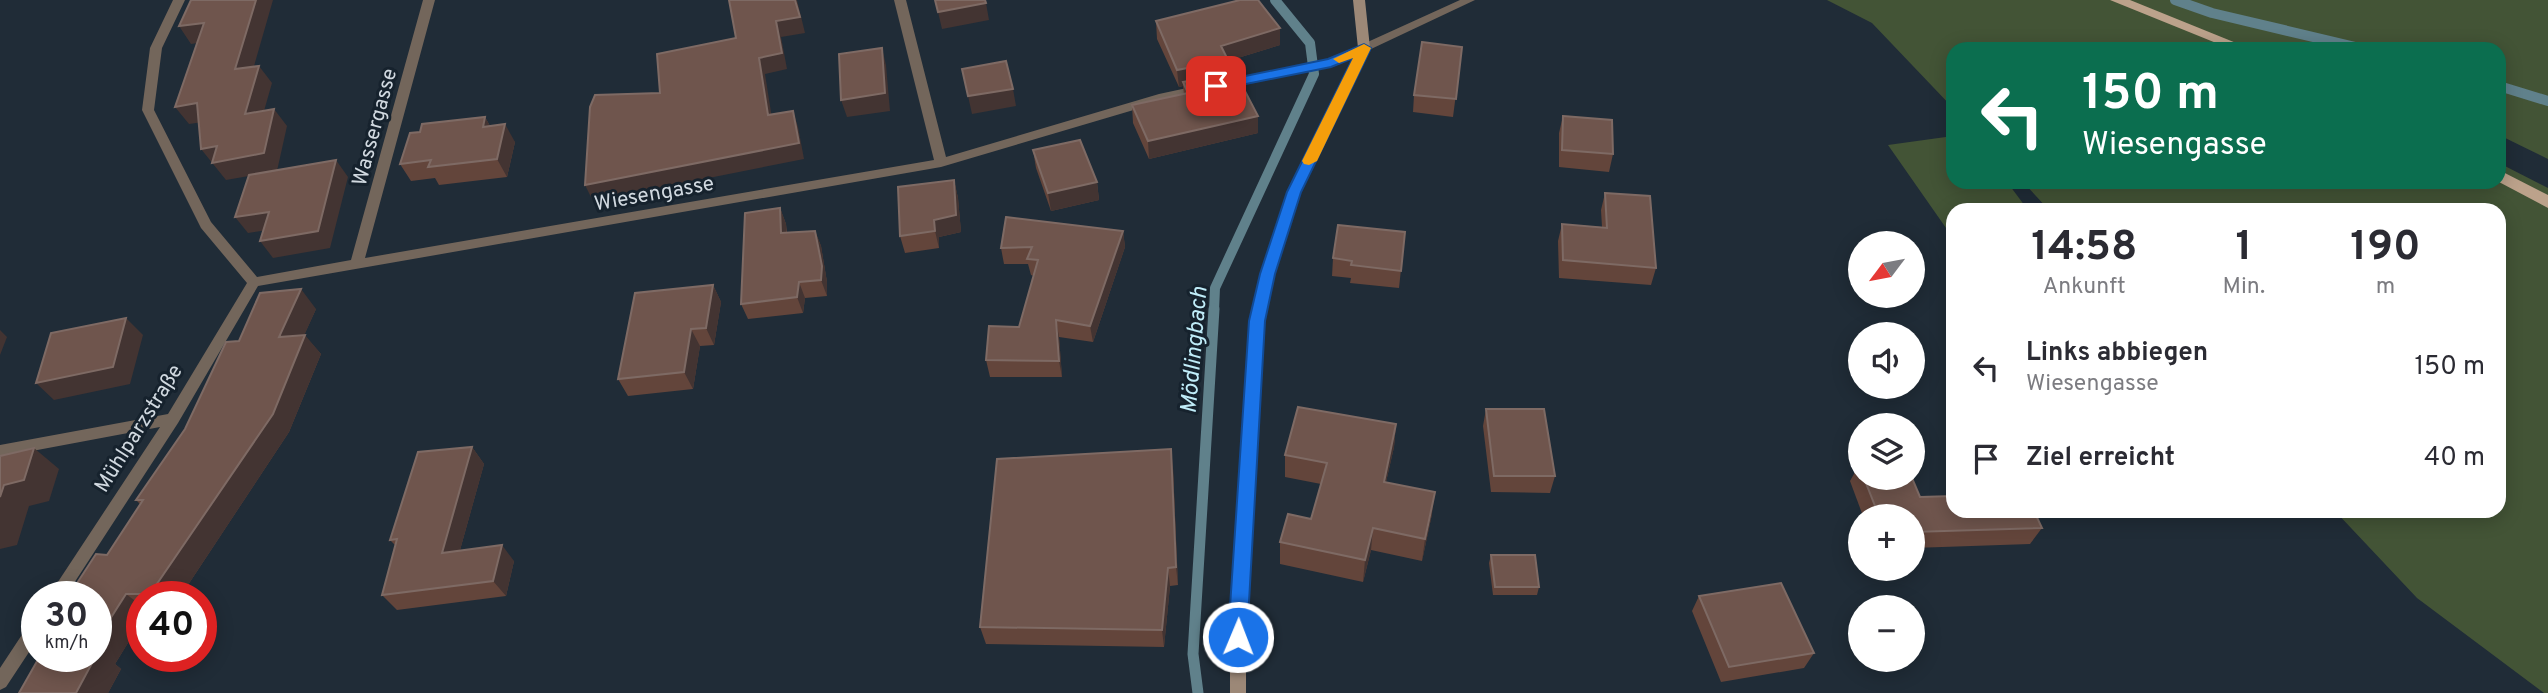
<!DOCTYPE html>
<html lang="de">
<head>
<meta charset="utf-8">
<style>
	:root { --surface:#fff; --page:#f7f7f7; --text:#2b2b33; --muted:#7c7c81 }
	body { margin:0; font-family:Overpass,sans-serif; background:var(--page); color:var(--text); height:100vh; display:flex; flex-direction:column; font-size:26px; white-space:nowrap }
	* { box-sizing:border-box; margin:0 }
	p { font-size:23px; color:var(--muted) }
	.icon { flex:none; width:38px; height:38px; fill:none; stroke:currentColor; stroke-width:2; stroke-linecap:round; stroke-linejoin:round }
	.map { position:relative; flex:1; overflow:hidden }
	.drawer { position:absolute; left:1946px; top:203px; width:560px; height:315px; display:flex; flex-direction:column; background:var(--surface); border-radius:21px; box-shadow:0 4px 18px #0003 }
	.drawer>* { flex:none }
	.top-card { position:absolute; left:1946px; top:42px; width:560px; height:147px; border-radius:21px; box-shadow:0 4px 18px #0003; background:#0b6e4f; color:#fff; overflow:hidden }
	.needle { width:46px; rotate:238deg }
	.controls { position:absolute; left:1848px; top:231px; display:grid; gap:14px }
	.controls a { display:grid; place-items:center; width:77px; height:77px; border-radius:50%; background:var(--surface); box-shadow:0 4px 18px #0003; font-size:35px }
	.speed { position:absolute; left:21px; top:581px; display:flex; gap:14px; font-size:35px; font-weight:700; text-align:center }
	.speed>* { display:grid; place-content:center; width:91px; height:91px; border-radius:50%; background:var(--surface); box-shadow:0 4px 18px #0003; line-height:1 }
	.speed small { font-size:18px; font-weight:400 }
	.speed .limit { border:10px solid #d22; background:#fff; color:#111 }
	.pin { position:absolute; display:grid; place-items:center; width:60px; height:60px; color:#fff; margin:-30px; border-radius:14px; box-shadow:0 4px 10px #0006 }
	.me { position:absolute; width:77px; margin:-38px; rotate:1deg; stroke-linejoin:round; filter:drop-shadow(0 0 5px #0008) }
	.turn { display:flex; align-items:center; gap:24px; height:147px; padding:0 21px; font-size:32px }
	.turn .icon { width:91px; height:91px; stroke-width:2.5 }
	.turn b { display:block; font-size:49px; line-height:60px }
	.eta { display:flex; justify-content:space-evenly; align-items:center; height:119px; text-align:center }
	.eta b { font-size:42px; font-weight:700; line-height:49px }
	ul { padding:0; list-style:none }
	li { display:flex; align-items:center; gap:21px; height:91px; padding:0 21px }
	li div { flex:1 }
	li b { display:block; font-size:26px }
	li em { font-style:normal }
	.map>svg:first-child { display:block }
	.green { fill:#435436 }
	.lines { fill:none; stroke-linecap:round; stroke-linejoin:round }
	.stream-far1 { stroke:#60818b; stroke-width:10 }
	.stream { stroke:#60818b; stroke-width:11 }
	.street { fill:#73665b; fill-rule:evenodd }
	.secondary { fill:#9c8877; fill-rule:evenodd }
	.primary { fill:#bca28b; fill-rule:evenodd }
	.wall { fill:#63453b }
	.shaded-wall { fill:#433432 }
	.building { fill:#6f554d; stroke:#7e6a64; stroke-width:2 }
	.route { fill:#1a73e8; stroke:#114b97; stroke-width:2 }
	.slow { fill:#f59e0b }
	.labels { text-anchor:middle; stroke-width:6; stroke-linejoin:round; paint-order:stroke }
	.street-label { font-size:21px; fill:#d1d9e0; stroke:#16222d }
	.water-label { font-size:23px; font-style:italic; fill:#c0edf9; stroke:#16222d }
</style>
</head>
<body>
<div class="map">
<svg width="2548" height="693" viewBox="0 0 2548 693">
	<rect width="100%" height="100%" fill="#202c37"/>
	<path class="green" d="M1827,0h721v159l-49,-24v-86h-546v59l-81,-85z
		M1953,136v46h54l21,28h-75v28l-65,-93z
		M2499,163l49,25v505h-4l-127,-95 -82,-87h164v-301h-450l-26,-28h476z"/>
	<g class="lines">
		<path class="stream-far1" d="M2175,0l37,13 152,36
			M2499,86l49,15
			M1214,311l1,-23 99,-214 -4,-31 -35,-43"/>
		<path class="stream" d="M1198,693l-5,-39 21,-345"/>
		<path class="street" d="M173,0h12l-23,48 -8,62 57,112 46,55 94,-17 72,-260h12l-70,258 569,-98 -40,-160h12l40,157 213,-63 42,-9 6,4 -2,3 -41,9 -223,66 -683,119 -80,137 -113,174h-17l112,-170 -160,30v-12l168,-31 79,-131 -46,-55 -59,-118 8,-62z
			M1460,0h15l-140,66 -114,23 -6,-4 6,-4 107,-21z
			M37,619v21l-31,47 -6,3v-22l31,-47z"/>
		<path class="secondary" d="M1353,0h12l5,48 -70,144 -25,82 -11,48 -18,288v83h-16v-83l20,-288 11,-48 27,-82 70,-144z"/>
		<path class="primary" d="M2110,0h20l121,49h-20z
			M2499,170l49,25v13l-49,-26z"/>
	</g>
	<path class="wall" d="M1156,21l124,7v17l-52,16 1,12 29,43v17l-109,26 -16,-36 -1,-18 52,-11 -1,-8 -4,1 -22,-48z
		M1462,47l-9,70 -40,-5 1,-17z
		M1563,116l50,38 -4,18 -50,-5v-34z
		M485,117l5,9 25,16 -8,35 -68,8 -4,-7 -24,3 -11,-17 20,-32z
		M1033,150l64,32 2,18 -48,11 -15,-43z
		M954,180l4,18 3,34 -22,5v11l-34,5 -5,-17z
		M1605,193l51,75 -5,17 -92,-7 -1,-37 4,-17 40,3 -1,-17z
		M780,208l6,16 1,9 28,-2 6,15 6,36v14l-22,2 -2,15 -55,6 -7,-15z
		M1123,231l2,16 -32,95 -34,-5 3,40h-72l-4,-17 33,-33 15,-51 -3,-1 -3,-11h-24l-3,-16z
		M1405,232l-6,56 -49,-5 1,-5 -19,-2 1,-18z
		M713,285l8,17 -7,43 -14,1 -7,43 -65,7 -10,-17z
		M316,309l-12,26 17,19 -32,78 -109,165h-38v23l-27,44 6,5 -13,24 -1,-138 33,-51 -4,-4 49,-71 54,-88z
		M1486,409l69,67 -5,17 -59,-1 -8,-66z
		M1396,424l-2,23 -8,35 46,32 -10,47 -51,-11 -8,32 -83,-18v-22l31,-23 10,-35 -36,-7v-22z
		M472,447l12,17 -24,86 54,11 -8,35 -109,14 -15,-15 13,-50 -5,-5z
		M1859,465h1v13h52l8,19 122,31 -12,16 -117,4v-32h-50l-13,-35z
		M1173,468l5,117 -8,1 -6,61 -178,-3 -6,-17z
		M1491,555l48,32 -2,8h-44l-4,-32z
		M1699,596l115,57 -10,15 -83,14 -29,-71z"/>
	<path class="shaded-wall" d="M256,0h17l-25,87 -13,-18z
		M795,0h2l8,33 -24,4 6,32 -22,5 9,57 -6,-16 -9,-57 17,-37z
		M986,3l3,17 -47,9 -4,-17z
		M204,23l13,17 -26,4 -12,-18z
		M1280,28v17l-52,16 1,16 -46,5v4l-4,1 -2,-17 44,-24z
		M882,48l4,17 4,46 -43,6 -6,-17z
		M259,66l13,17 -14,49 -13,-18z
		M1013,89l3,17 -44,8 -4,-18z
		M197,103l13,18 -21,3 -14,-17z
		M274,109l13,17 -10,45 -51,9 -25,-31z
		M793,111l5,16 6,32 -211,42 -8,-16z
		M1258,116v17l-109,26 -1,-18z
		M485,117l10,18 -12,-8z
		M505,124l10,18 -8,35 -10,-18z
		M336,160l12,17 -18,71 -57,10 -13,-17z
		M954,180l4,18 3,34 -22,5v11l-4,-17 -1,-11z
		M1097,182l2,18 -48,11 -3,-18z
		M780,208l6,16 1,25 -6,-16z
		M269,212l13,16 -34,5 -13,-16z
		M815,231l6,15 6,36v14l-6,-16z
		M1123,231l2,16 -32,95 -3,-16z
		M799,282l6,16 -2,15 -6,-16z
		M713,285l8,17 -7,43 -8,-17z
		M301,289l15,20 -21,47 -16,-19z
		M126,318l17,17 -13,49 -76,16 -18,-17z
		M1056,320l3,17 3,40 -3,-16z
		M691,329l9,17 -7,43 -9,-17z
		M0,330l7,7 -7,18z
		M305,335l16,19 -32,78 -109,165h-28l-2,-3z
		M1396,424l-2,23 -13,57 3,-22z
		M472,447l12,17 -29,104 -13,-15z
		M34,448l25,21 -10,32 -20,5 -12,39 -17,4v-52l4,-12z
		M1171,449l2,19 5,117 -2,-18z
		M1435,492l-3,22 -10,47 3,-22z
		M1373,528l-2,22 -8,32 2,-22z
		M502,545l12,16 -8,35 -13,-15z
		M1168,568l2,18 -6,61 -2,-17z
		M126,594l16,12v14l-27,44 6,5 -13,24h-32l20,-37v-15z"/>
	<path class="building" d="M191,0h65l-21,69 24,-3 -14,48 29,-5 -10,44 -52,10 5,-17 -16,3 -4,-46 -22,4 29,-84 -25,3z
		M729,0h66l5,17 -24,4 6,32 -23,5 9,57 25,-4 6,32 -214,42 5,-78 5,-12 65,-2 -3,-39 79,-16z
		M935,0h50l1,3 -48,9z
		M1240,0h18l22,28 -59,18 7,14 -51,10 -21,-49z
		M1422,42l40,5 -6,52 -42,-4z
		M882,48l3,45 -44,7 -2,-46z
		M1006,61l7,28 -45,7 -6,-27z
		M1235,72l23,44 -110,25 -16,-36 56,-12 -5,-11z
		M1563,116l49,4 1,34 -51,-4z
		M485,117l-2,10 22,-3 -8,35 -69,8 3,-7 -31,4 10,-31 10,-1 2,-8z
		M1080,140l17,42 -49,11 -15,-43z
		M336,160l-18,71 -58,10 9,-29 -34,5 14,-42z
		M954,180l2,35 -22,5 1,11 -35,5 -2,-49z
		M1605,193l45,3 6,72 -93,-8 -1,-36 45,4z
		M780,208l1,25 34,-2 7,35 -1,14 -22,2 -2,15 -56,7 4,-91z
		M1006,217l117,14 -33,95 -34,-6 3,41 -73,-1 3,-34 30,1 19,-67 -11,-1 5,-12 -31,1z
		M1338,225l67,7 -4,39 -50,-6 1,-4 -19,-3z
		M713,285l-7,43 -15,1 -7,43 -66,7 17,-86z
		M301,289l-22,48 26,-2 -32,79 -123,180h-24l-30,47v-44h-28l28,-43 11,1 36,-55h-7l49,-71 41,-87 13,-1 21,-48z
		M126,318l-13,49 -77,16 15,-50z
		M1298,407l98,17 -12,58 51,10 -10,47 -52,-11 -8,32 -85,-18 8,-28 23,5 16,-56 -42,-8z
		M1486,409h58l11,67h-61z
		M472,447l-30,106 60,-8 -9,36 -111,14 15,-56 -7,1 28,-88z
		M34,448l-10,32 -20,5 -4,12v-41z
		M1171,449l5,118 -8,1 -6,62 -182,-3 17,-168z
		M1864,478h48l8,19 33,-1v15h81l8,17 -129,4v-16h-34z
		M1491,555h44l4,32h-44z
		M1781,583l33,70 -85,14 -30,-71z
		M98,652l-22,41h-57l21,-37h56v-3z"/>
	<path class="route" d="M1364,44l7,4 -70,144 -26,82 -10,47 -18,316 -3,6 -6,3 -7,-3 -3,-6 21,-316 11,-47 27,-82 66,-134 -22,9 -115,23 -7,-4 7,-4 112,-23z"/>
	<path class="slow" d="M1364,44l7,4 -54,113 -8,4 -5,-1 -2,-3 51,-103 -14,5 -6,-4z"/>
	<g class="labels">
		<g class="street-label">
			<text transform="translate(374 127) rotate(-75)" y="7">Wassergasse</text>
			<text transform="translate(654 193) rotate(-10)" y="7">Wiesengasse</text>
			<text transform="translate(138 428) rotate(-58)" y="7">Mühlparzstraße</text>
		</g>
		<g class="water-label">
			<text transform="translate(1193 350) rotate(-85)" y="8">Mödlingbach</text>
		</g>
	</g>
</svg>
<div class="controls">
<a><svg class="needle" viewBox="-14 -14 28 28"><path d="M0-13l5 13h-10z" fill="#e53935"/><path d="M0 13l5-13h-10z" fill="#7c7c81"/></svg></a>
<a><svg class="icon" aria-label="sound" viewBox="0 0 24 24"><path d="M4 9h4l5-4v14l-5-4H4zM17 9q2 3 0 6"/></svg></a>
<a><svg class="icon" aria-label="layers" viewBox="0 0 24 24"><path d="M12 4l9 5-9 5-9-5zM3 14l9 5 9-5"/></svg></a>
<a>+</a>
<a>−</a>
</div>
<div class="speed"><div>30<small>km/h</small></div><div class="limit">40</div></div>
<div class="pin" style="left:1216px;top:86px;background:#d93025"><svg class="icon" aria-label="arrive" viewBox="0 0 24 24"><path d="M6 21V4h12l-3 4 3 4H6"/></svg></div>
<svg class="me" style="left:1238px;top:637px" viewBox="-20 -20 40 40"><circle r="17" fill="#1a73e8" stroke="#fff" stroke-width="3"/><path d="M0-11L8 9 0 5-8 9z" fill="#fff"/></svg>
<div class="top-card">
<div class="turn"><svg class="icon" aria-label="left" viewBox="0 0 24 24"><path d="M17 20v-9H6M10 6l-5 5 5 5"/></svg><div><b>150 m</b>Wiesengasse</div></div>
</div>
<section class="drawer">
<div class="eta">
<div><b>14:58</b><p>Ankunft</p></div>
<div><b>1</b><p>Min.</p></div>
<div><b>190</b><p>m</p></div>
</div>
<ul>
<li><svg class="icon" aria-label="left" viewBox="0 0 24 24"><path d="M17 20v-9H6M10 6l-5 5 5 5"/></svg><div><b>Links abbiegen</b><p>Wiesengasse</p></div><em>150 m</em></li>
<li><svg class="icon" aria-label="arrive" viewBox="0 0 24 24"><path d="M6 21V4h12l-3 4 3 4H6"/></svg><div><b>Ziel erreicht</b></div><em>40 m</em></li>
</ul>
</section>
</div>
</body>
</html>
